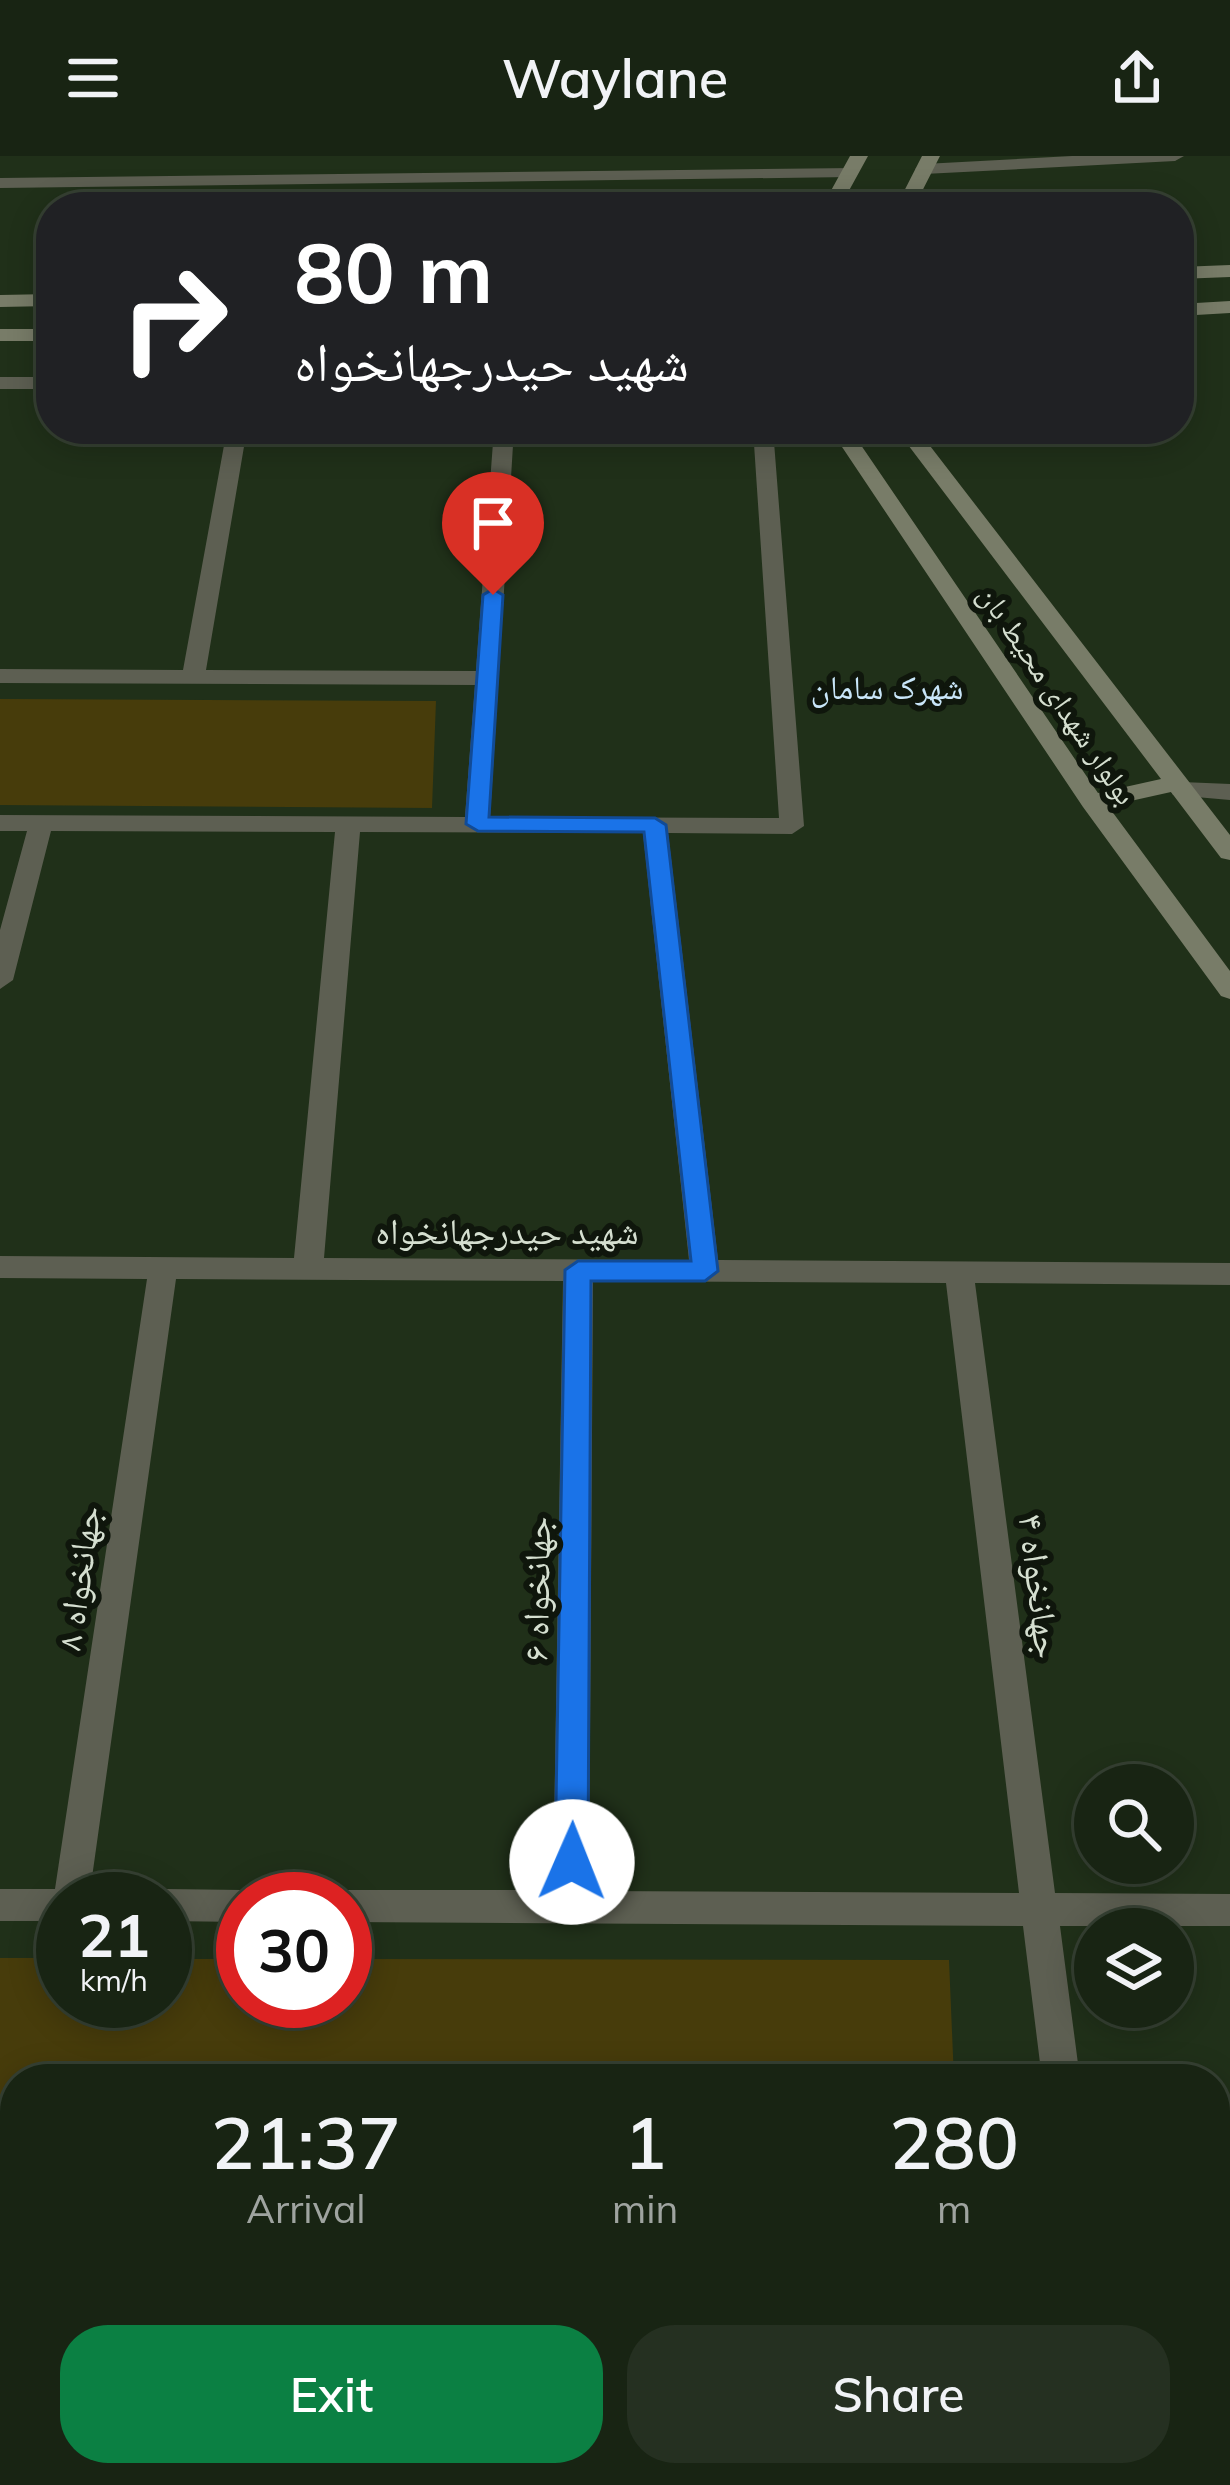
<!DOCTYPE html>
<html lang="en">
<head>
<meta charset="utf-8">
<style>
	:root { --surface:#182413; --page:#253021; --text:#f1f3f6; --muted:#9fa4a0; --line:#364133; --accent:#0b8043 }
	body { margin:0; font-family:Mulish,"Noto Naskh Arabic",sans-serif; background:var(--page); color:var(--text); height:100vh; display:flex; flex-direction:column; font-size:45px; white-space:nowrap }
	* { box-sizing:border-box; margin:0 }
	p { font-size:39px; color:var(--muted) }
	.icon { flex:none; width:66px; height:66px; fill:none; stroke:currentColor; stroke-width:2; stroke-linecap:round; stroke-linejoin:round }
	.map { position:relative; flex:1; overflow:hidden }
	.sheet { position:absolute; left:0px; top:1908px; width:1230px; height:423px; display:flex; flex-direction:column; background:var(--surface); border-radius:48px 48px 0 0; box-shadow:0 6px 30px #0003,0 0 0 3px var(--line) }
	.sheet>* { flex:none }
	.hud { position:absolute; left:36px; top:36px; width:1158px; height:252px; border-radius:48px; box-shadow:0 6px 30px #0003,0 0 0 3px var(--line); background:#202124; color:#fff; overflow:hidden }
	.fabs { position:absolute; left:1074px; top:1608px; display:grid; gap:24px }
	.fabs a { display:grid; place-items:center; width:120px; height:120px; border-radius:50%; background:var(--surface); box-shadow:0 6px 30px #0003,0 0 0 3px var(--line); font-size:60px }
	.speed { position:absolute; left:36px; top:1716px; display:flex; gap:24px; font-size:60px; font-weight:700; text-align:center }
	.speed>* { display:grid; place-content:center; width:156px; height:156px; border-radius:50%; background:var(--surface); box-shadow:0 6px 30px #0003,0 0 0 3px var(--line); line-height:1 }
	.speed small { font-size:30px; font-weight:400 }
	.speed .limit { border:18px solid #d22; background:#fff; color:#111 }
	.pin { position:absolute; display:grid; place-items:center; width:102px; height:102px; color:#fff; margin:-123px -51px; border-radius:50% 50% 50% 0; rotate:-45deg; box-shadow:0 0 12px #0007 }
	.pin .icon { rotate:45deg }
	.me { position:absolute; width:132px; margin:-66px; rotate:1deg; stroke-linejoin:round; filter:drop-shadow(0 0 9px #0008) }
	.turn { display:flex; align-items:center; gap:42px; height:252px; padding:0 60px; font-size:54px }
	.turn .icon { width:156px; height:156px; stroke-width:2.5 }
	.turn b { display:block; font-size:84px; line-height:102px }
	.eta { display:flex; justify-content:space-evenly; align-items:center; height:204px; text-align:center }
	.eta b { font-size:72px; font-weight:600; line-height:84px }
	.primary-button { display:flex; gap:24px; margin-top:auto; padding:24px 60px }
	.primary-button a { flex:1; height:138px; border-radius:48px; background:var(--accent); color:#fff; font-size:48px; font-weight:600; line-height:138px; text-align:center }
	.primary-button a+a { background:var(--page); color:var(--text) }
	header { display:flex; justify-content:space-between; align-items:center; height:156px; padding:0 60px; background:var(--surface); font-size:54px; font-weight:600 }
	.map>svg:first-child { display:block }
	.green { fill:#473c0b }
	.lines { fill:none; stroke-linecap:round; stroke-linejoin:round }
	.street { fill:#5d5f52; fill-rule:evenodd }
	.secondary { fill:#787c68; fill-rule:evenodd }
	.route { fill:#1a73e8; stroke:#114b97; stroke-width:3 }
	.labels { text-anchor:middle; stroke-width:12; stroke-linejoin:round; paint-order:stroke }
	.far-street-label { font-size:30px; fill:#d5dfd0; stroke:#0f160c }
	.far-neighbourhood-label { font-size:33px; fill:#c9e6f9; stroke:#0f160c }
	.street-label { font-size:36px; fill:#d5dfd0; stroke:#0f160c }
</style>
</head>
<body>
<header><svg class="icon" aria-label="menu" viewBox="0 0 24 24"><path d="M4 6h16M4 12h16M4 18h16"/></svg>Waylane<svg class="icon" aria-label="share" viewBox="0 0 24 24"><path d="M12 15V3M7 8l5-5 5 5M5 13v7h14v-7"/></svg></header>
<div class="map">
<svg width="1230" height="2329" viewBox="0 0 1230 2329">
	<rect width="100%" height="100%" fill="#203019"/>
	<path class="green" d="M0,543l436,2 -4,107 -432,-3z
		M0,1802h63v43h102v-42h78v42h102v-42l604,1 5,119h-939v139h-15z"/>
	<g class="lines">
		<path class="street" d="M1072,0h112l-9,5 -251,13 -9,-5 9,-5z
			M856,12l3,4 -9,5 -850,11v-10z
			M0,221h51v12h-51z
			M227,273h20l-41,241 270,1 18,-242h20l-24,388 289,1 -26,-389h20l31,397 -12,8 -124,-1 50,427 512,3v22l-255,-2 80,610 175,1v32h-170l20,153h-38l-19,-153 -678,-4v-23h-15l15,-9h208l10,-609 -387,-2 -87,620h-26v22h-63v-32h55l92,-610 -147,-1v-22l294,2 41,-426 -284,-1 -38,149 -13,9v-59l27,-99h-27v-16l465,2 10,-132 -475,-2v-14l183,1zM360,676l283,1 46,427 -365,-2zM593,1125l353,2 73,610 -430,-2z
			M1182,626l48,2v16l-57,-5 -3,-5z
			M165,1733l78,1 15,9h-15v23l-78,-1v-22h-15z
			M0,2113h15v40h-15z
			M1215,2115h15v40h-15z
			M404,2316h42l-1,13h-42z
			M952,2316h42l1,13h-42z"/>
		<path class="secondary" d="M850,0h18l-28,51h-18z
			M922,0h18l-26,51h-18z
			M1230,109v12l-51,2v-12z
			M51,138v12l-51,1v-12z
			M1230,145v12l-51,3v-12z
			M0,173h51v12h-51z
			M830,273h20l248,364 63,-14 -265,-350h21l313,406v25l-9,-2 -50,-66 -63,14 122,165v28l-9,-3 -138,-189z"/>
	</g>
	<path class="route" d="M493,433l10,6 -14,222 166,1 11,7 52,446 -13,10h-114l-3,581 -5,10 -11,5 -12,-5 -5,-10 10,-592 13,-9h113l-47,-429 -166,-1 -12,-7 17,-229z"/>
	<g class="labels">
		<g class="far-street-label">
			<text transform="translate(1057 539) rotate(56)" y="10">بولوار شهدای محیط بان</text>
		</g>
		<g class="far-neighbourhood-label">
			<text x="887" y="543">شهرک سامان</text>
		</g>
		<g class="street-label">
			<text x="507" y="1088">شهید حیدرجهانخواه</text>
			<text transform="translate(78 1422) rotate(-82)" y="13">جهانخواه ۸</text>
			<text transform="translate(1040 1430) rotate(83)" y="13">جهانخواه ۴</text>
			<text transform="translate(536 1433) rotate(-89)" y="13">جهانخواه ۶</text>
		</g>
	</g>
</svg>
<div class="fabs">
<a><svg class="icon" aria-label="search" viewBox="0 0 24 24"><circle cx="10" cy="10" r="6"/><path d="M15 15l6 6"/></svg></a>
<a><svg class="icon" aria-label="layers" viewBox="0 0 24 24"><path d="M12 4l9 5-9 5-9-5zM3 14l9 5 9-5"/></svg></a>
</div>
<div class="speed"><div>21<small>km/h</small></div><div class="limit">30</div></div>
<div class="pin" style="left:493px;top:439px;background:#d93025"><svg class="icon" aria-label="arrive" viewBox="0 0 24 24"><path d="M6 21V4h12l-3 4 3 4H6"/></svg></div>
<svg class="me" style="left:572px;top:1706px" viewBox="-20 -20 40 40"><circle r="19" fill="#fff"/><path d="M0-13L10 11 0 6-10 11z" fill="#1a73e8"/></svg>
<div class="hud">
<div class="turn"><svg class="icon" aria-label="right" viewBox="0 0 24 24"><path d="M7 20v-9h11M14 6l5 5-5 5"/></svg><div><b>80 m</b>شهید حیدرجهانخواه</div></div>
</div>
<section class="sheet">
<div class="eta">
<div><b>21:37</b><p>Arrival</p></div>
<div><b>1</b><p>min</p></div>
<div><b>280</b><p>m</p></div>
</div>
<div class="primary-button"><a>Exit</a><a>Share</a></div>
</section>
</div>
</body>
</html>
